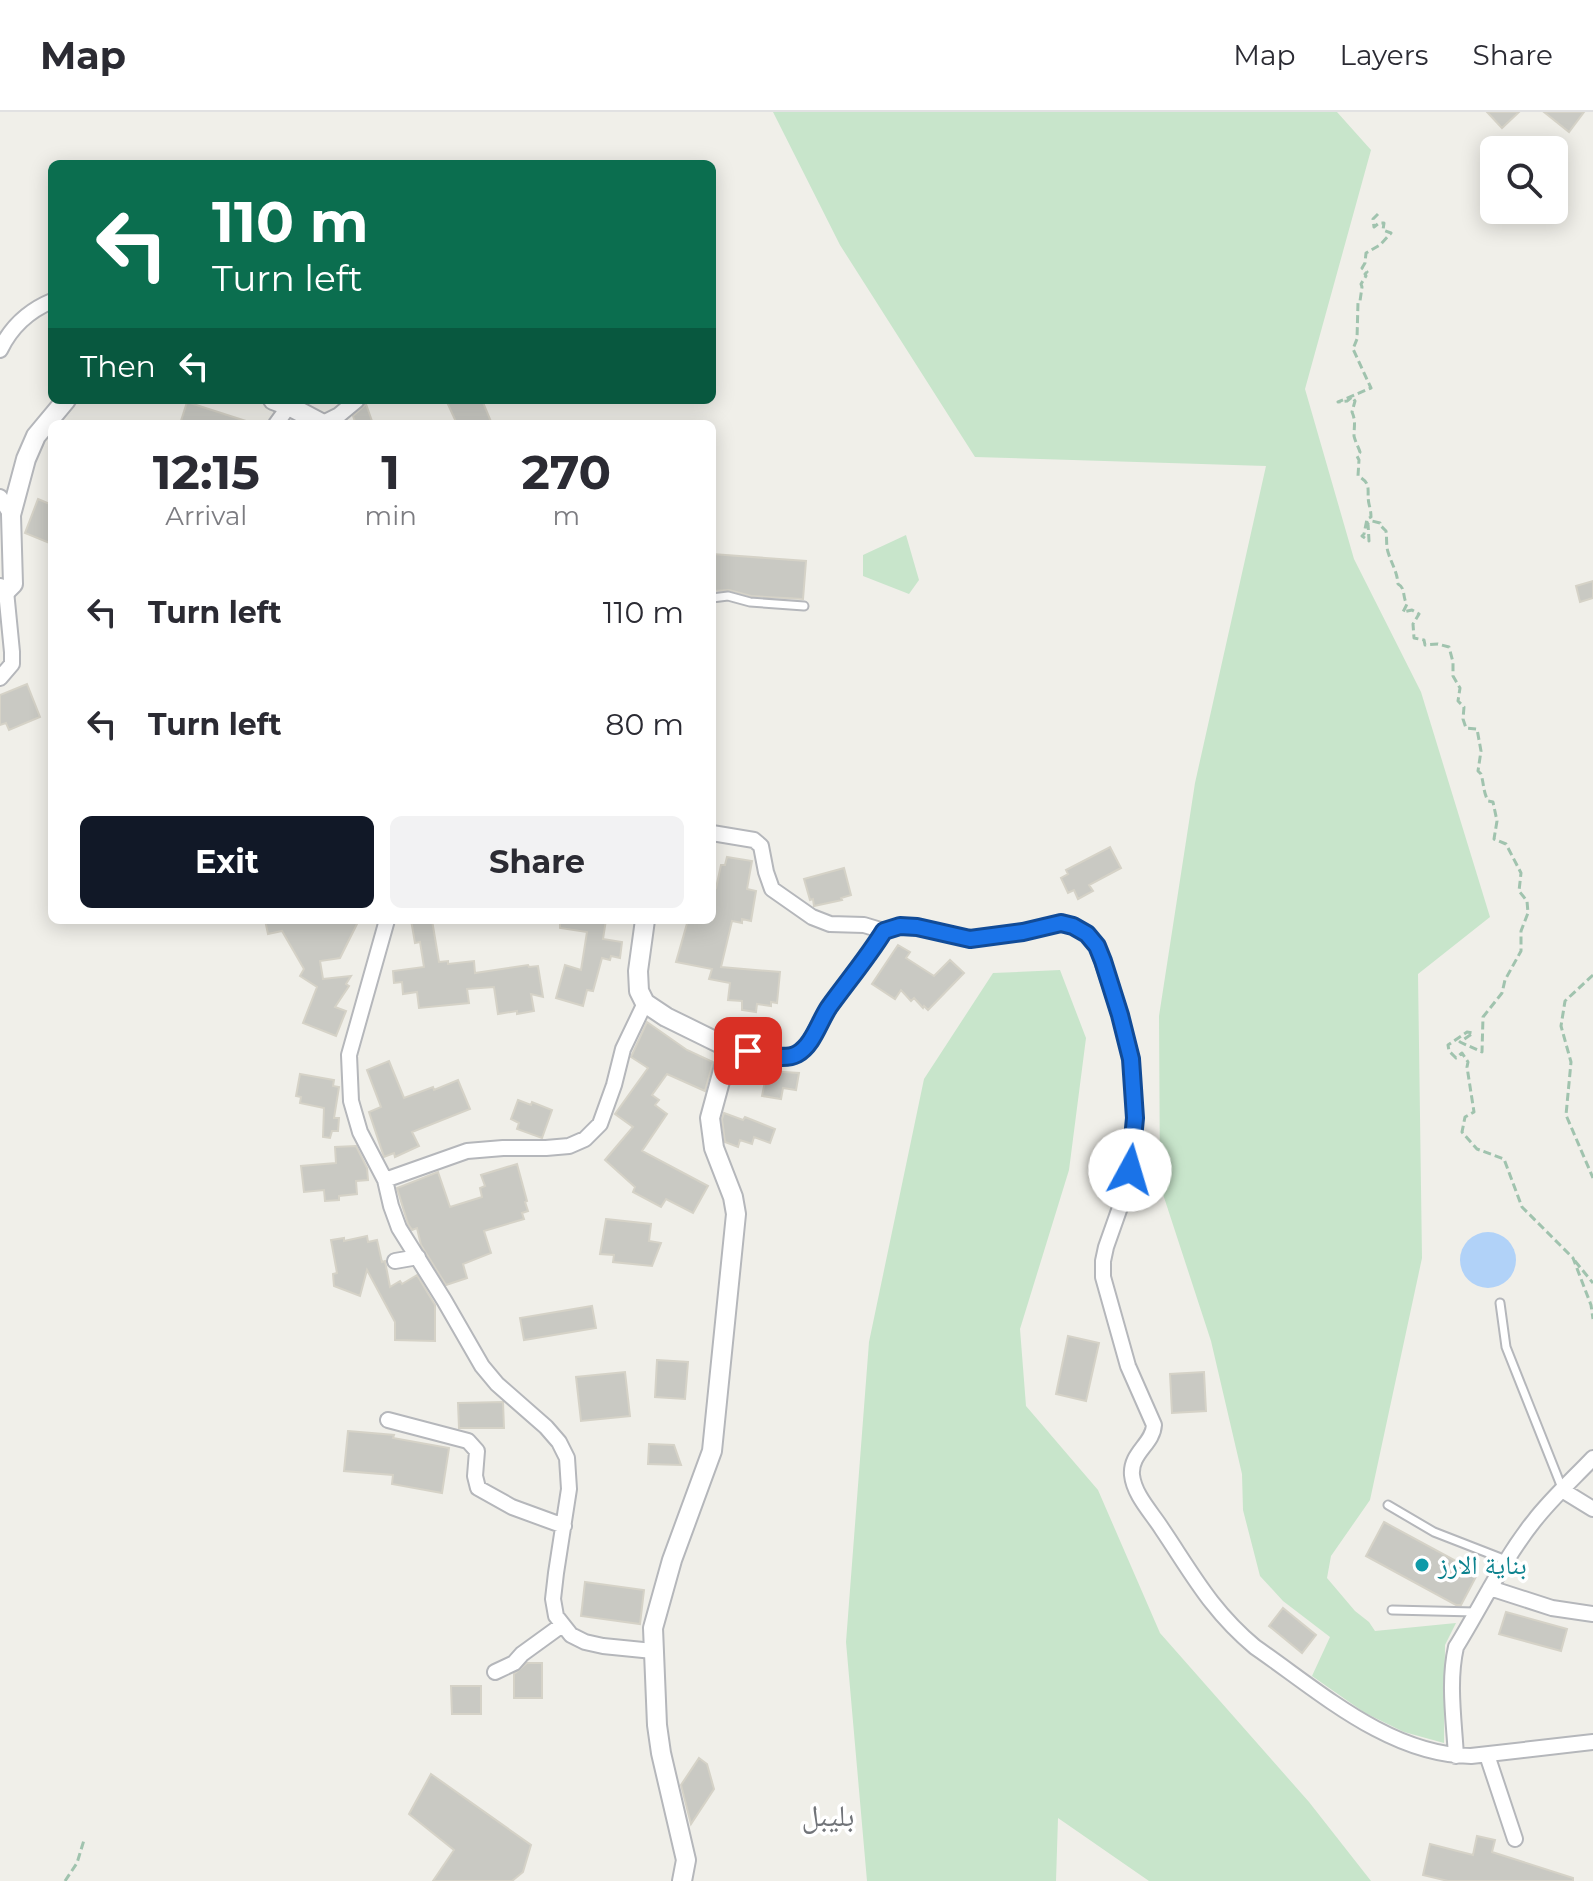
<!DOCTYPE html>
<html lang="en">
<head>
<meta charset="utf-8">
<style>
	:root { --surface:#fff; --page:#f2f2f3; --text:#2b2b33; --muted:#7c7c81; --line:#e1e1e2; --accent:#111827 }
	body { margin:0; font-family:Montserrat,"Noto Naskh Arabic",sans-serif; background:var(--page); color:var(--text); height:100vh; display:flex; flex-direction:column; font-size:30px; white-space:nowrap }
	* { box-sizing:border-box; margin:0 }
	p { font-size:26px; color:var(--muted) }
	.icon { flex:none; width:44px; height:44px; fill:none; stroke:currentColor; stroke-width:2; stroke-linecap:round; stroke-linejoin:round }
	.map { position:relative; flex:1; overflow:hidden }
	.side { position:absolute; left:48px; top:308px; width:668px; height:504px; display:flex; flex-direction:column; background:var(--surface); border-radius:12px; box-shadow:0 4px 20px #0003 }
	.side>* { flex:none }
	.top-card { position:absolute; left:48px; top:48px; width:668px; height:244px; border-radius:12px; box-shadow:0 4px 20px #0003; background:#0b6e4f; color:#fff; overflow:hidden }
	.fabs { position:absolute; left:1480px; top:24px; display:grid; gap:16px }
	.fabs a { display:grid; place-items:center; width:88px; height:88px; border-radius:12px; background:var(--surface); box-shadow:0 4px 20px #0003; font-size:40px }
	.pin { position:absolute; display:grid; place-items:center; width:68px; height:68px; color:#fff; margin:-34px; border-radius:16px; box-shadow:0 4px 12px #0006 }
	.me { position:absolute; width:88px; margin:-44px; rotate:6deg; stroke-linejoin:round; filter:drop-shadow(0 0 6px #0008) }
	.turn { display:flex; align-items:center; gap:28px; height:168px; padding:0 32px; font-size:36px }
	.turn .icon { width:104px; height:104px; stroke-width:2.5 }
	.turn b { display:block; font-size:56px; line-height:68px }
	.then { display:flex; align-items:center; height:76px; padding:0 32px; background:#0003; gap:16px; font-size:30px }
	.eta { display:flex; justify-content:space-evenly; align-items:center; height:136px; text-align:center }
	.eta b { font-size:48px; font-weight:700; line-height:56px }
	.action { display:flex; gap:16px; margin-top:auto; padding:16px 32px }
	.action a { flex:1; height:92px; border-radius:12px; background:var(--accent); color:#fff; font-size:32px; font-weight:700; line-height:92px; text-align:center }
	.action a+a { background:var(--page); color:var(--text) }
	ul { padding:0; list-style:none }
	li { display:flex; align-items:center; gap:24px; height:112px; padding:0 32px }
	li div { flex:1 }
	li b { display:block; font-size:30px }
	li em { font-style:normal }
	header { display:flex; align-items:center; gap:48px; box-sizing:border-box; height:112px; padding:0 40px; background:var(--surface); border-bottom:2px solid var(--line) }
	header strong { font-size:38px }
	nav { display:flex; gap:44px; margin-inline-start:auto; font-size:28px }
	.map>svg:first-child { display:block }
	.green { fill:#c8e5cb }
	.water { fill:#b1d2f8 }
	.building { fill:#c9c9c3; stroke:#d5d2c7; stroke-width:2 }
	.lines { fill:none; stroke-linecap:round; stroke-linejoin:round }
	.service-casing { stroke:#b5b7bb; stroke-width:11 }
	.minor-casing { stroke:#b5b7bb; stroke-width:18 }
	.tertiary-casing { stroke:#b5b7bb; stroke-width:22 }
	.path { stroke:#a0c3ae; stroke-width:3; stroke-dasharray:8 4; stroke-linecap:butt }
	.service { stroke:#fff; stroke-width:7 }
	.minor { stroke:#fff; stroke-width:14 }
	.tertiary { stroke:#fff; stroke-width:18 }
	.route-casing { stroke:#114b97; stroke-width:20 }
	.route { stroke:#1a73e8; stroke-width:14 }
	.culture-dot { fill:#0f9aa8; stroke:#fff; stroke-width:3 }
	.labels { text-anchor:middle; stroke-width:7; stroke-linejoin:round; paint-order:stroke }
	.culture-label { font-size:26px; fill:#0d838f; stroke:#fff; text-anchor:start }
	.quarter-label { font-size:30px; fill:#717479; stroke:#fff }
</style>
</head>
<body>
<header>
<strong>Map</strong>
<nav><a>Map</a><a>Layers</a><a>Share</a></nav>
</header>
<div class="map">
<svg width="1593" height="1769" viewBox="0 0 1593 1769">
	<rect width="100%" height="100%" fill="#f0efe9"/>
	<path class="green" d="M773,0h564l34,38 -66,239 49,170 67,133 69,225 -72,57 4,284 -52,242 -39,56 -4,22 28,33 14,11 6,9 81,-8 -11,22 -1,98 -40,-11 -39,-19 -53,-37 18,-39 -47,-36 -23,-25 -17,-66 -1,-36 -31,-133 -51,-156 -1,-169 36,-233 71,-317 -291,-9 -135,-212z
		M906,423l13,45 -10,14 -46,-18v-21z
		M1060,858l26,68 -17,132 -49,159 6,77 72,84 62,143 149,169 62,79h-222l-91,-63 -2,63h-189l-21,-239 23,-300 55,-263 69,-106z"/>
	<path class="water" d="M1460 1148a28 28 0 1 1 56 0a28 28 0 1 1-56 0Z"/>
	<path class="building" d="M1487,0h32l-17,16z
		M1544,0h40l-15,20z
		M446,288h36l10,24h-35z
		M187,290l59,19v3h-66z
		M366,292l7,20h-17l-3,-8z
		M38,387l14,6v39l-27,-11z
		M712,442l94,7 -3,38 -52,-3 -22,-6 -17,1z
		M1593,469v17l-13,4 -4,-16z
		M27,572l13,33 -31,13 -3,-7 -6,2v-30z
		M1110,735l11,21 -32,17 4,6 -15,8 -4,-9 -6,3 -7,-15 7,-4 -2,-4z
		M727,745l25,4 -5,28 9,2 -5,30 -9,-2v4l-10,-2 -11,46 59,5 -3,31 -6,-1v4l-14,-2 -1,8 -14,-2v-9l-14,-1 2,-17 -21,-4 3,-10 -36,-7 12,-42h24v-33l4,1 5,-23h4z
		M844,756l7,27 -10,3 1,2 -28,6 -1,-7 -3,1 -6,-21z
		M265,808h94l-19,38 -20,3 3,18 28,-3 -5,8 3,2 -14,21 11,4 -10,25 -33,-13 14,-36 -17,-11 4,-7 -22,-38 -14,3z
		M411,808h21l7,42 9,-1v3l26,-3 1,12 53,-8 1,2 9,-1 5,31 -12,-3 3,17 -17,3v-3l-19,3 -4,-27 -27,2 2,14 -50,5 -2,-16 -14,2 -1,-12 -8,1 -1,-12 31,-4 -4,-25 -5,1z
		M560,808h46l-3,19 19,3 -2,16 -9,-2 -1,4 -8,-2 -9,33 -6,-1 -4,16 -27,-8 9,-33 16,5 6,-38 -27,-4z
		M898,833l12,7 -4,6 28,18 16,-16 14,13 -36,37 -4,-4 -1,2 -9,-10 -3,3 -10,-11 -6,9 -23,-15z
		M647,910l40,28 26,12 -8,29 -38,-17 -15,21 7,5 -4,5 12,9 -25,37 66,35 -15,27 -27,-14 -5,8 -28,-15 2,-5 -30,-27 28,-33 -18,-13 33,-46 -17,-11z
		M389,949l15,37 29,-11 1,3 24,-10 12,29 -58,23 7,14 -24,11 -1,-4 -10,4 -15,-45 12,-5 -14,-37z
		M767,959l32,2 -3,17 -13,-2 -2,11 -19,-3z
		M300,962l34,6 -1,6 6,1 -5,31h5l-1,13h-6l-2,7 -7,-1 1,-29 -24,-5 1,-6 -5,-1z
		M518,988l13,5 1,-3 20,8 -10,28 -25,-9 2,-6 -8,-4z
		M724,1001l19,7 2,-3 30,12 -5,14 -16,-6 -2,7 -12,-4 -2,7 -13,-5 -3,-23z
		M356,1034l11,22 1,12 -12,1 1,13 -18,2v4l-14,1 -1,-11 -20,2 -3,-26 35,-3 -1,-16z
		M517,1052l10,37 -2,1 3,9 -6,2 2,6 -40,12 7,22 -28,11 4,14 -21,7 -25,-40 -4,-17 -5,2 -4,-6 -11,-36 41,-16 12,35 32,-10 -2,-9 5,-2 -4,-11z
		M606,1107l45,5 -2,17 12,2 -9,23 -39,-4 1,-7 -14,-1z
		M367,1124l1,6 9,-2 5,22 3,-1 5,26 10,-6 2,3 15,-9 18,30v36l-40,-1v-18l-28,-52 -7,26 -26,-10 -1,-12 4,-1 -6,-33 13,-2v3z
		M592,1194l4,22 -72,12 -4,-22z
		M1068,1224l31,7 -13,58 -30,-7z
		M657,1248l31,2 -3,37 -30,-2z
		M625,1260l5,44 -49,5 -5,-44z
		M1204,1260l2,39 -34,2 -2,-39z
		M503,1290l1,26h-45l-1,-25z
		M348,1319l46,4 -1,3 56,10 -7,45 -50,-9 1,-9 -49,-4z
		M649,1332l25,1 7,20 -33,-1z
		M1384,1410l94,51 -17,32h-5l-90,-49z
		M585,1470l59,8 -4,34 -59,-8z
		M1283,1496l33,27 -14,18 -33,-27z
		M1506,1500l61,17 -6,22 -62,-17z
		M527,1551h15v35h-28v-24z
		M451,1574h30v28h-29z
		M699,1646l8,6 7,25 -23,35 -10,-39z
		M431,1662l100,71 -8,27 -11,9h-79l21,-31 -45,-36z
		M1477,1724l18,4 -3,12 81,26v3h-125l-25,-6 7,-31 43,11z"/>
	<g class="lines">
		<defs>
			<path id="service" d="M712,486l16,-2 22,6 54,4
				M1500,1191l6,44 56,141
				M1388,1393l46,27 72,28
				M1392,1498l83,2"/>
			<path id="minor" d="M0,238c11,-23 28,-39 52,-49
				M323,311l16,-8 18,-15
				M276,312l13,-18
				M0,385l11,18
				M0,566l12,-14v-12l-6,-61
				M712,721l42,7 7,6 5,26 6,17 40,28 18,7 34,1 20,6
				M387,808l-38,135 2,46 9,31 25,48 6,26 8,22 45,72 38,66 15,18 49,43 13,15 8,16 2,31 -13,84 -3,26 3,17 15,19 14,7 18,4 50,5
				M729,936c16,3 53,14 68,6 11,-6 17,-20 22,-30 19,-33 45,-61 65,-93l16,-5 17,1 53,12 53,-7 38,-9 12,3 14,8 10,12 23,69 11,44 4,59 -5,52 -6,26 -18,51 -3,14v16l25,89 26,59c-1,19 -24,28 -22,50 2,20 20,38 30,54 31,46 49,81 93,118 64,44 134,108 216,109l122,-14
				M385,1068l82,-29 36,-3h43l23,-2 16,-7 15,-15 14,-39 9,-36 22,-46
				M395,1149l23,-4
				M388,1308l80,21 9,10 -2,25 3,12 34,19 52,19
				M1562,1378l31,19
				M1490,1476l62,20 41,6
				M495,1560l19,-9 8,-9 40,-29
				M1487,1643l28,84
				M1456,1644c-2,-36 -8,-74 0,-109 26,-42 47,-87 78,-126 17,-22 39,-42 59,-63"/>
			<path id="tertiary" d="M273,288l16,6 34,18
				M0,476l6,3 7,-7 -2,-69 15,-56 10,-23 30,-36
				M645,808l-7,51 1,20 6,12 21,14 63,31 -19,70 4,30 19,49 3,17 -24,237 -40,109 -19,68 4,97 4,28 25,107 -4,21"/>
		</defs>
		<use href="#service" class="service-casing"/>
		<use href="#minor" class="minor-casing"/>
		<use href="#tertiary" class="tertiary-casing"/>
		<path class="path" d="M1378,102l-5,5 1,8 5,-4h5l-1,7 8,3 -11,12 -14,8 -1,10 -3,5 5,4 -2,2 1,2 -5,8 1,3 -2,14 -2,1 -1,37 -4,10 18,39 -33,14 9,-1 5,-4 3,4 -3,11c4,9 2,15 2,24 1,5 4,10 6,16l-3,4 2,4 -1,16c15,8 8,15 11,28 1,4 2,8 2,13l-4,2 -3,15 -2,2 7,5 -1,-18 4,-2 8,2v2l6,6c1,7 0,15 2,21 4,13 9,19 10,32 8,4 4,13 9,20l-4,8 9,-2 7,4 -6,10 1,14 10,2 1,5 13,-1 11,3 4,15v14l7,12 -2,13 6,6 -1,12 3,9 11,1 4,22 -3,20 3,3c3,10 2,17 7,27l5,1 4,19 -3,18 12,5 15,29 -2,18 8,10 1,12 -7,18v20l-16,29 -3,13 -19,24 -1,35 -22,-10 13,-9 -6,-1 -19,13 1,6 7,7 6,-5 6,9 -1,5 7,45 -9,5 -3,15 15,17 27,10 18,48 51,51 18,47 2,14
			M1593,863l-28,26 -4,25 10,36 -5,53 27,63
			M1575,1149l18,22
			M65,1769l12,-18 7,-23"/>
		<use href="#service" class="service"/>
		<use href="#minor" class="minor"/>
		<use href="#tertiary" class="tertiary"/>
	</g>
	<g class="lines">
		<defs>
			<path id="route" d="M748,939c13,3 36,10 49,3 16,-9 22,-32 32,-47 18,-25 39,-50 55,-76l16,-5 17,1 53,12 53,-7 38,-9 12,3 14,8 10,12 6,15 17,54 11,44 4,59 -5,52"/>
		</defs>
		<use href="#route" class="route-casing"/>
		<use href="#route" class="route"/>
	</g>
	<circle class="culture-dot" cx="1422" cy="1453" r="8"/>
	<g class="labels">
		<g class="culture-label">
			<text x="1438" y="1462">بناية الارز</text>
		</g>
		<g class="quarter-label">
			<text x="828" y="1714">بليبل</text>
		</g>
	</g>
</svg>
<div class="fabs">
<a><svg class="icon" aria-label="search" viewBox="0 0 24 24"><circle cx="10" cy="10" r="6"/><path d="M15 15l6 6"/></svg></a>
</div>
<div class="pin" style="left:748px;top:939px;background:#d93025"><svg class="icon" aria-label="arrive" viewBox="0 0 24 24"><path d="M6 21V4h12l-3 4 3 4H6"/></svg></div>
<svg class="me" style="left:1130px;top:1058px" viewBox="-20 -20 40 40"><circle r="19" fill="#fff"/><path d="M0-13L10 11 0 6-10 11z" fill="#1a73e8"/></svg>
<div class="top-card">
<div class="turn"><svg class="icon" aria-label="left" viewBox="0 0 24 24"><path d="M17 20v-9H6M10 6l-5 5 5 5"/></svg><div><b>110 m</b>Turn left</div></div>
<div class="then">Then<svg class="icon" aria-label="left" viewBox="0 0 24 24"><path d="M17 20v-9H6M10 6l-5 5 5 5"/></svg></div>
</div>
<section class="side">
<div class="eta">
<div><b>12:15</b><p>Arrival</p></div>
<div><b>1</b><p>min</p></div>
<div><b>270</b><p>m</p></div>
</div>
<ul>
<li><svg class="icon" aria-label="left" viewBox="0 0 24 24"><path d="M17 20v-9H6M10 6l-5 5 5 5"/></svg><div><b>Turn left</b></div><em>110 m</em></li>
<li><svg class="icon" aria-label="left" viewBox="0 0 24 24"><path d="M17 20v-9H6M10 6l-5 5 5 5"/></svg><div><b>Turn left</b></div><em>80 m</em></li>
</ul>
<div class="action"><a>Exit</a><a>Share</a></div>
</section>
</div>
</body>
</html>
